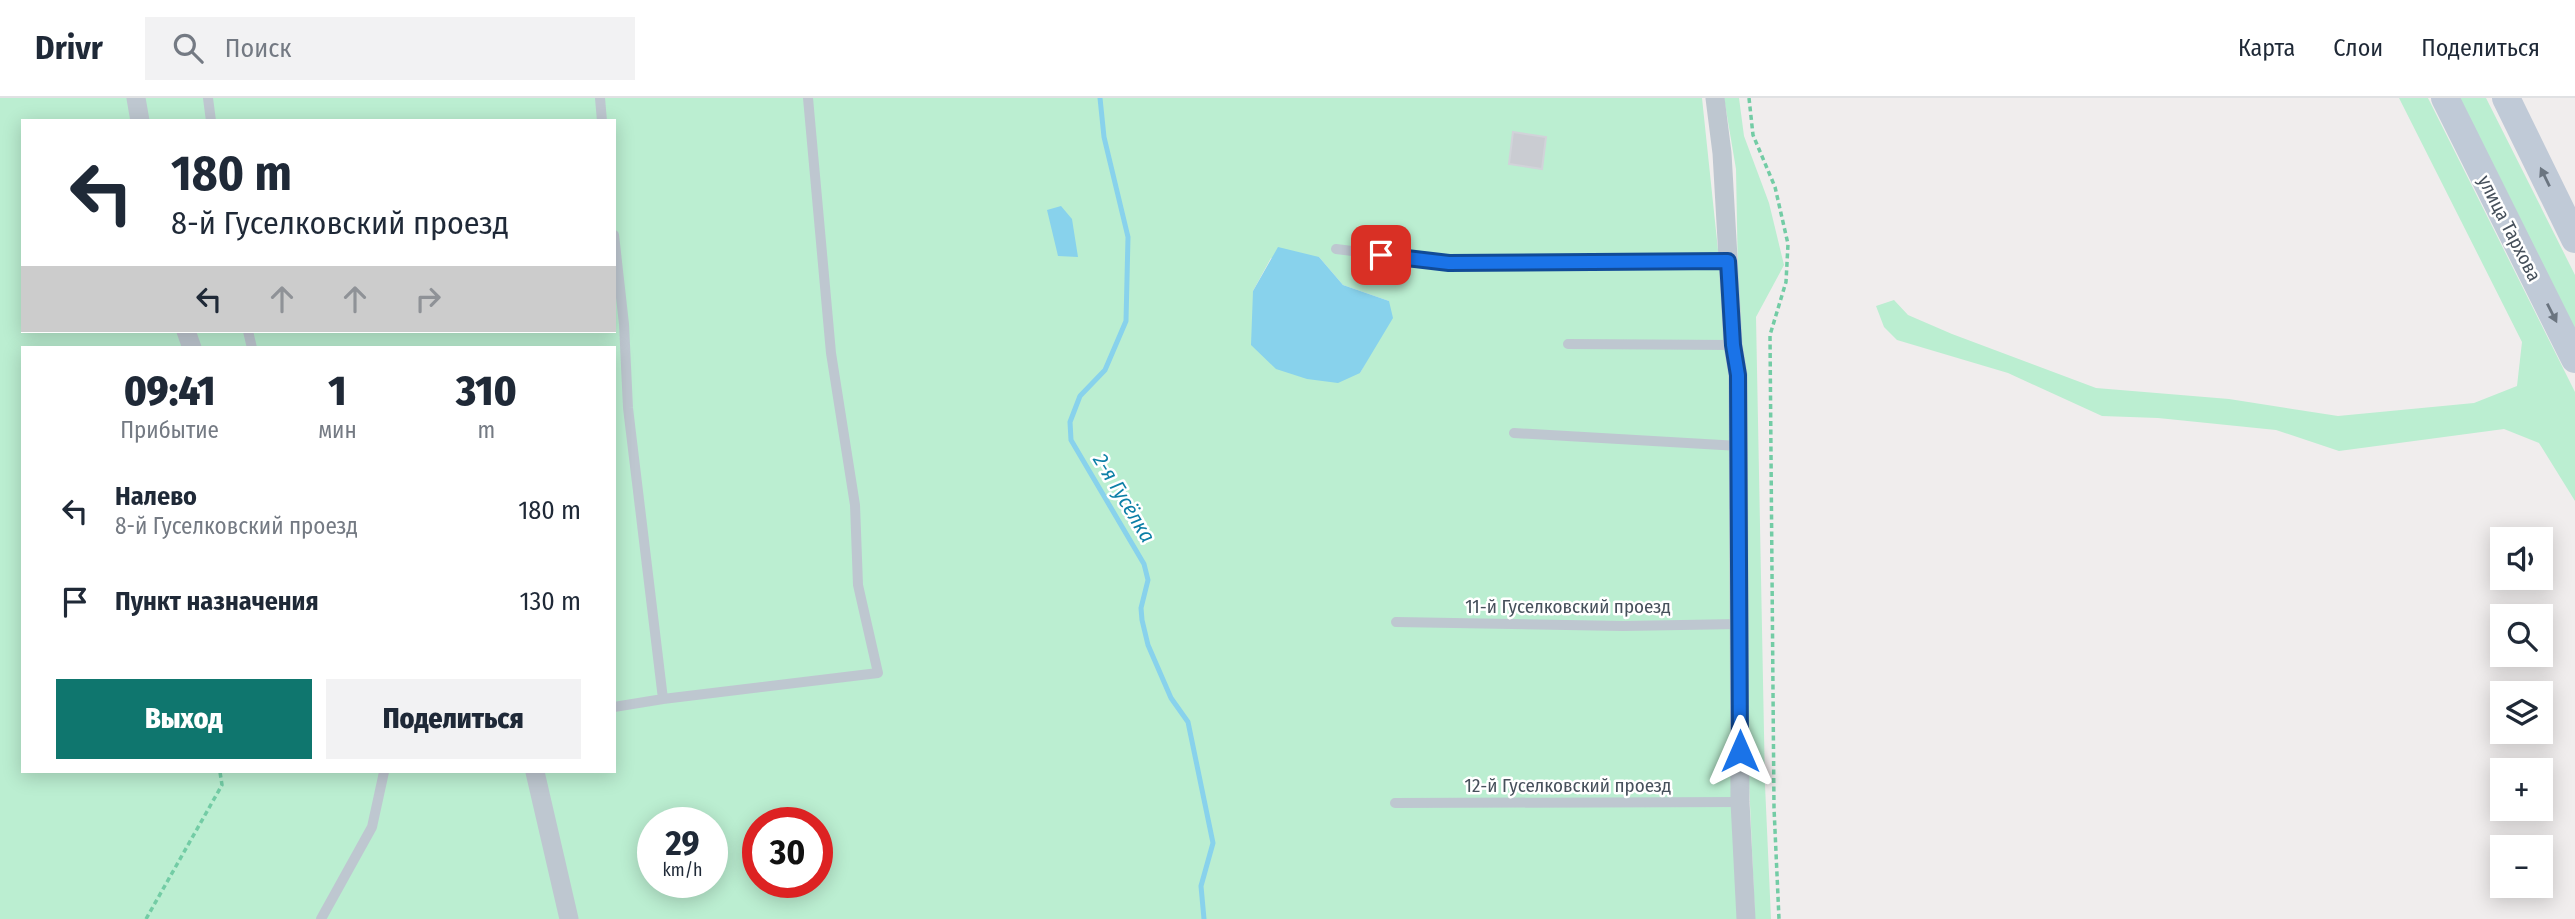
<!DOCTYPE html>
<html lang="ru">
<head>
<meta charset="utf-8">
<style>
	:root { --surface:#fff; --page:#f2f2f3; --text:#1f2937; --muted:#747a83; --line:#e0e1e3; --accent:#0f766e }
	body { margin:0; font-family:"Fira Sans Condensed",sans-serif; background:var(--page); color:var(--text); height:100vh; display:flex; flex-direction:column; font-size:26px; white-space:nowrap }
	* { box-sizing:border-box; margin:0 }
	p { font-size:23px; color:var(--muted) }
	.icon { flex:none; width:38px; height:38px; fill:none; stroke:currentColor; stroke-width:2; stroke-linecap:round; stroke-linejoin:round }
	.map { position:relative; flex:1; overflow:hidden }
	.side { position:absolute; left:21px; top:248px; width:595px; height:427px; display:flex; flex-direction:column; background:var(--surface); border-radius:0px; box-shadow:0 4px 18px #0003 }
	.side>* { flex:none }
	.banner { position:absolute; left:21px; top:21px; width:595px; height:214px; border-radius:0px; box-shadow:0 4px 18px #0003; background:#fff; color:var(--text); overflow:hidden }
	.tools { position:absolute; left:2490px; top:429px; display:grid; gap:14px }
	.tools a { display:grid; place-items:center; width:63px; height:63px; border-radius:0px; background:var(--surface); box-shadow:0 4px 18px #0003; font-size:35px }
	.speed { position:absolute; left:637px; top:709px; display:flex; gap:14px; font-size:35px; font-weight:700; text-align:center }
	.speed>* { display:grid; place-content:center; width:91px; height:91px; border-radius:50%; background:var(--surface); box-shadow:0 4px 18px #0003; line-height:1 }
	.speed small { font-size:18px; font-weight:400 }
	.speed .limit { border:10px solid #d22; background:#fff; color:#111 }
	.pin { position:absolute; display:grid; place-items:center; width:60px; height:60px; color:#fff; margin:-30px; border-radius:14px; box-shadow:0 4px 10px #0006 }
	.me { position:absolute; width:77px; margin:-38px; rotate:0deg; stroke-linejoin:round; filter:drop-shadow(0 0 5px #0008) }
	.turn { display:flex; align-items:center; gap:24px; height:147px; padding:0 35px; font-size:32px }
	.turn .icon { width:91px; height:91px; stroke-width:2.5 }
	.turn b { display:block; font-size:49px; line-height:60px }
	.lanes { display:flex; align-items:center; height:66px; padding:0 35px; background:#0003; justify-content:center; gap:35px; direction:ltr }
	.lanes .off { opacity:.35 }
	.eta { display:flex; justify-content:space-evenly; align-items:center; height:119px; text-align:center }
	.eta b { font-size:42px; font-weight:800; line-height:49px }
	.cta { display:flex; gap:14px; margin-top:auto; padding:14px 35px }
	.cta a { flex:1; height:80px; border-radius:0px; background:var(--accent); color:#fff; font-size:28px; font-weight:800; line-height:80px; text-align:center }
	.cta a+a { background:var(--page); color:var(--text) }
	ul { padding:0; list-style:none }
	li { display:flex; align-items:center; gap:21px; height:91px; padding:0 35px }
	li div { flex:1 }
	li b { display:block; font-size:26px }
	li em { font-style:normal }
	header { display:flex; align-items:center; gap:42px; box-sizing:border-box; height:98px; padding:0 35px; background:var(--surface); border-bottom:2px solid var(--line) }
	header strong { font-size:33px }
	nav { display:flex; gap:38px; margin-inline-start:auto; font-size:24px }
	.search { width:490px; height:63px; background:var(--page); display:flex; align-items:center; gap:18px; box-sizing:border-box; padding:0 24px; border-radius:0px; color:var(--muted); font-size:26px }
	.map>svg:first-child { display:block }
	.green { fill:#bbeed1; fill-rule:evenodd }
	.water { fill:#88d2ec }
	.lines { fill:none; stroke-linecap:round; stroke-linejoin:round }
	.stream { stroke:#88d2ec; stroke-width:5 }
	.building { fill:#caccd2; stroke:#d1d3d9; stroke-width:2 }
	.path { stroke:#73cca5; stroke-width:3.5; stroke-dasharray:5 3.5; stroke-linecap:butt }
	.service { stroke:#bec7d0; stroke-width:10 }
	.minor { stroke:#bec7d0; stroke-width:19 }
	.secondary { stroke:#c0cad7; stroke-width:28 }
	.oneway { fill:#6b7580 }
	.route-casing { stroke:#114b97; stroke-width:18 }
	.route { stroke:#1a73e8; stroke-width:12 }
	.labels { text-anchor:middle; stroke-width:5; stroke-linejoin:round; paint-order:stroke }
	.street-label { font-size:19px; fill:#46505b; stroke:#fff }
	.water-label { font-size:21px; font-style:italic; fill:#0c7fa7; stroke:#fff }
</style>
</head>
<body>
<header>
<strong>Drivr</strong>
<div class="search"><svg class="icon" aria-label="search" viewBox="0 0 24 24"><circle cx="10" cy="10" r="6"/><path d="M15 15l6 6"/></svg>Поиск</div>
<nav><a>Карта</a><a>Слои</a><a>Поделиться</a></nav>
</header>
<div class="map">
<svg width="2575" height="821" viewBox="0 0 2575 821">
	<rect width="100%" height="100%" fill="#f0eded"/>
	<path class="green" d="M0,0h1702l29,275 7,546h-1738zM23,23h591v210h-591zM1319,159l24,28 46,16 -16,48 -13,24 -107,-82 18,-33zM23,250h591v424h-591zM653,724h59v60h-59zM758,724h59v60h-59z
		M1724,0h15l5,38 25,67 15,62 -28,52 9,468 6,134h-16l-9,-207 -10,-543z
		M2399,0h29l147,294v109l-36,-58 -35,-14 -165,22 -63,-21 -118,-12 -56,-2 -94,-43 -111,-33 -13,-13 -8,-21 18,-6 14,15 44,19 144,54 133,11 109,17 136,-13 43,-17 5,-44z
		M2451,0h35l89,177v72z"/>
	<path class="water" d="M1061,108l11,13 6,38 -20,-1 -11,-46z
		M1278,149l41,10 24,28 46,16 4,17 -33,55 -22,10 -31,-4 -31,-10 -25,-24 2,-54z"/>
	<g class="lines">
		<path class="stream" d="M1100,0l4,39 24,100 -2,84 -21,49 -25,26 -10,26 1,18 73,124 4,16 -7,28 1,12 6,25 23,53 17,24 25,121 -12,43 3,33"/>
	</g>
	<path class="building" d="M1513,34l33,5 -4,32 -33,-5z"/>
	<g class="lines">
		<path class="path" d="M1749,0l4,37 22,52 13,57 -2,38 -16,53 4,473 5,111
			M146,821l76,-134 -2,-13"/>
		<path class="service" d="M208,0l3,23
			M600,0l2,23
			M614,137l10,89 4,84 35,291 215,-26 -20,-88 -3,-80 -24,-152 -23,-255
			M1336,151l113,14 280,-2
			M248,233l4,17
			M1568,246l165,1
			M1514,335l225,13
			M1396,524l227,4 116,-2
			M614,609l49,-8
			M1395,705l345,-1
			M321,821l51,-92 12,-55"/>
		<path class="minor" d="M136,0l4,23
			M1715,0l7,55 11,192 5,30 2,427 6,117
			M186,233l6,17
			M535,674l34,147"/>
		<path class="secondary" d="M2445,0l130,261
			M2506,0l69,141"/>
	</g>
	<defs><path id="oneway-solid" d="M-6-.8H1V-3.2L6.5 0L1 3.2V.8H-6Z" transform="scale(1.75)"/></defs>
	<g class="oneway">
		<use href="#oneway-solid" transform="translate(2545 79) rotate(-116)"/>
		<use href="#oneway-solid" transform="translate(2552 215) rotate(63)"/>
	</g>
	<g class="lines">
		<defs>
			<path id="route" d="M1381,157l68,8 279,-2 5,84 5,30 2,376"/>
		</defs>
		<use href="#route" class="route-casing"/>
		<use href="#route" class="route"/>
	</g>
	<g class="labels">
		<g class="street-label">
			<text transform="translate(2510 130) rotate(63)" y="7">улица Тархова</text>
			<text x="1568" y="515">11-й Гуселковский проезд</text>
			<text x="1568" y="694">12-й Гуселковский проезд</text>
		</g>
		<g class="water-label">
			<text transform="translate(1124 400) rotate(59)" y="7">2-я Гусёлка</text>
		</g>
	</g>
</svg>
<div class="tools">
<a><svg class="icon" aria-label="sound" viewBox="0 0 24 24"><path d="M4 9h4l5-4v14l-5-4H4zM17 9q2 3 0 6"/></svg></a>
<a><svg class="icon" aria-label="search" viewBox="0 0 24 24"><circle cx="10" cy="10" r="6"/><path d="M15 15l6 6"/></svg></a>
<a><svg class="icon" aria-label="layers" viewBox="0 0 24 24"><path d="M12 4l9 5-9 5-9-5zM3 14l9 5 9-5"/></svg></a>
<a>+</a>
<a>−</a>
</div>
<div class="speed"><div>29<small>km/h</small></div><div class="limit">30</div></div>
<div class="pin" style="left:1381px;top:157px;background:#d93025"><svg class="icon" aria-label="arrive" viewBox="0 0 24 24"><path d="M6 21V4h12l-3 4 3 4H6"/></svg></div>
<svg class="me" style="left:1740px;top:653px" viewBox="-20 -20 40 40"><path d="M0-17L14 15 0 8-14 15z" fill="#1a73e8" stroke="#fff" stroke-width="4"/></svg>
<div class="banner">
<div class="turn"><svg class="icon" aria-label="left" viewBox="0 0 24 24"><path d="M17 20v-9H6M10 6l-5 5 5 5"/></svg><div><b>180 m</b>8-й Гуселковский проезд</div></div>
<div class="lanes"><svg class="icon" aria-label="left" viewBox="0 0 24 24"><path d="M17 20v-9H6M10 6l-5 5 5 5"/></svg><svg class="icon off" aria-label="ahead" viewBox="0 0 24 24"><path d="M12 20V5M6 11l6-6 6 6"/></svg><svg class="icon off" aria-label="ahead" viewBox="0 0 24 24"><path d="M12 20V5M6 11l6-6 6 6"/></svg><svg class="icon off" aria-label="right" viewBox="0 0 24 24"><path d="M7 20v-9h11M14 6l5 5-5 5"/></svg></div>
</div>
<section class="side">
<div class="eta">
<div><b>09:41</b><p>Прибытие</p></div>
<div><b>1</b><p>мин</p></div>
<div><b>310</b><p>m</p></div>
</div>
<ul>
<li><svg class="icon" aria-label="left" viewBox="0 0 24 24"><path d="M17 20v-9H6M10 6l-5 5 5 5"/></svg><div><b>Налево</b><p>8-й Гуселковский проезд</p></div><em>180 m</em></li>
<li><svg class="icon" aria-label="arrive" viewBox="0 0 24 24"><path d="M6 21V4h12l-3 4 3 4H6"/></svg><div><b>Пункт назначения</b></div><em>130 m</em></li>
</ul>
<div class="cta"><a>Выход</a><a>Поделиться</a></div>
</section>
</div>
</body>
</html>
